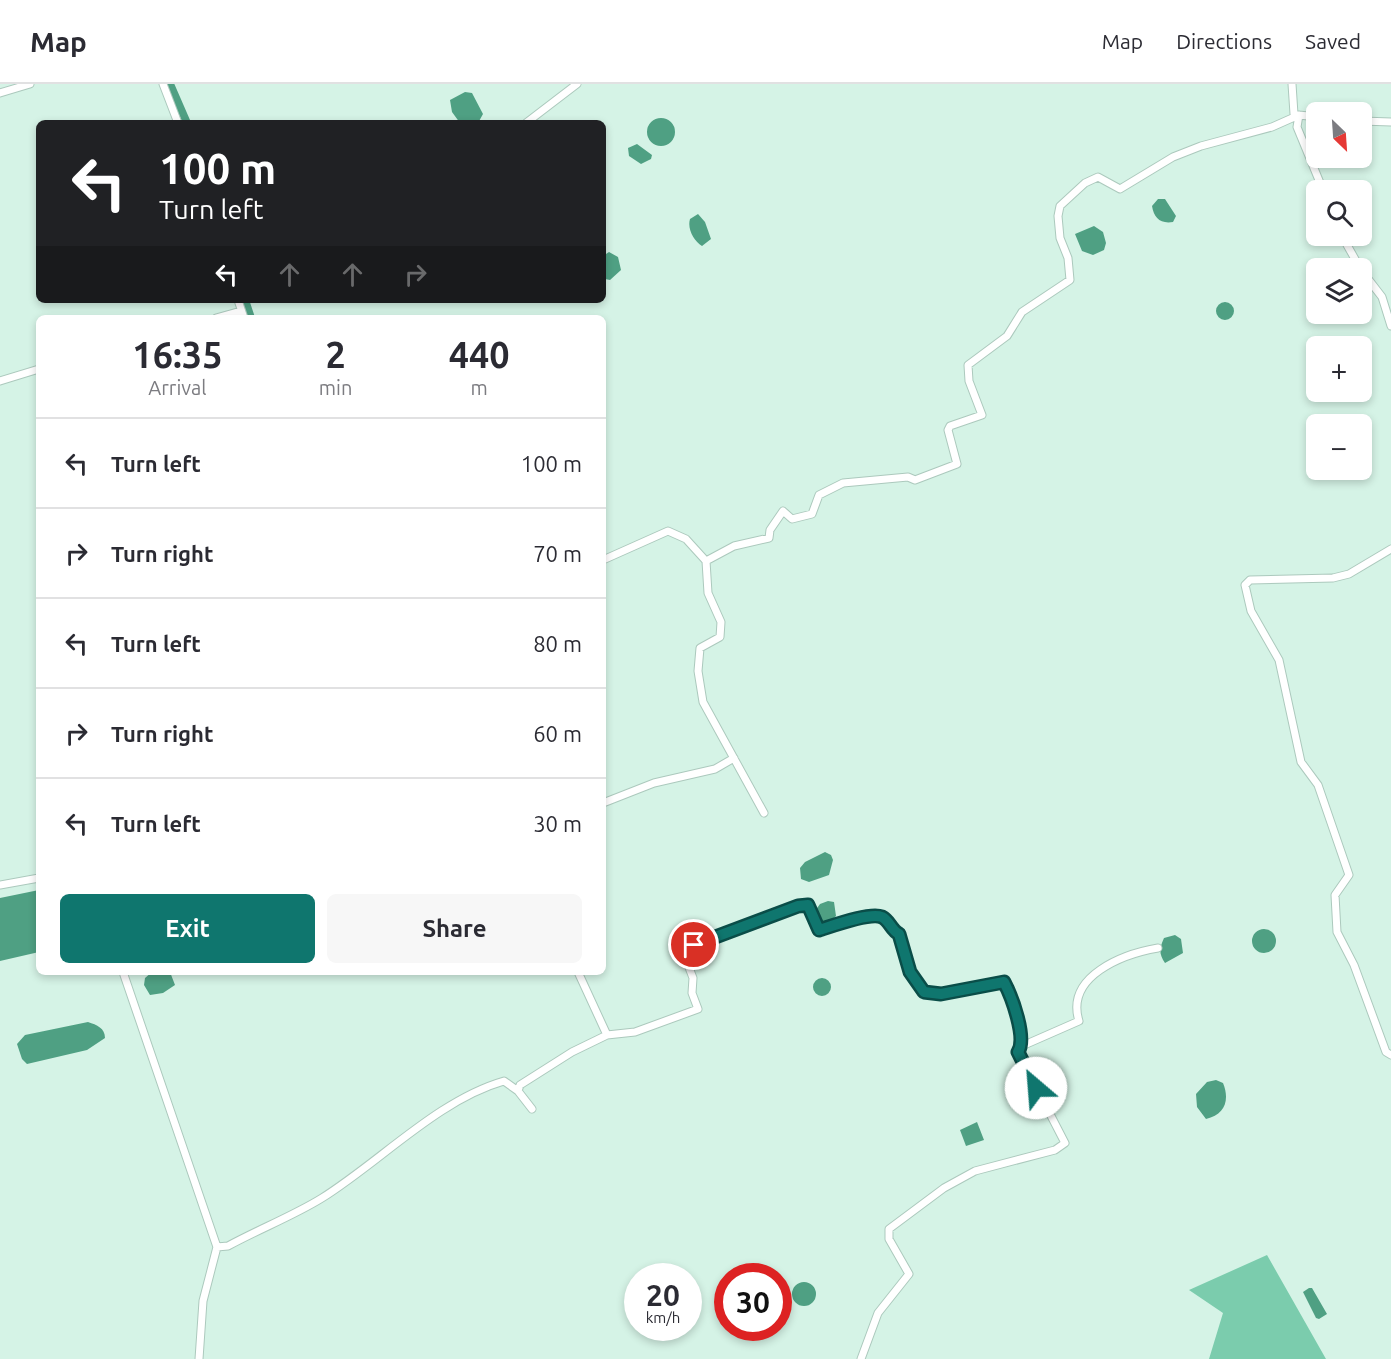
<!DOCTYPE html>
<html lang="en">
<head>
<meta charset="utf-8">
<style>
	:root { --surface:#fff; --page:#f7f7f7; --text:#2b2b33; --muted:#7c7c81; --line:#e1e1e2; --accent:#0f766e }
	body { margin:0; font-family:Ubuntu,sans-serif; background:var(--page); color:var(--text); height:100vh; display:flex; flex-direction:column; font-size:22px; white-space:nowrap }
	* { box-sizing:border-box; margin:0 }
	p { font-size:20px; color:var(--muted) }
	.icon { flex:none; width:33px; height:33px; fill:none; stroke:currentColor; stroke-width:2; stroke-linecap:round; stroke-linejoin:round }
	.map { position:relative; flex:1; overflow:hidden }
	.drawer { position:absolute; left:36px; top:231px; width:570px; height:660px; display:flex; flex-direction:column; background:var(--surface); border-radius:9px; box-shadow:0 3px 9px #0003 }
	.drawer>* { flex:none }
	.guide { position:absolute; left:36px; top:36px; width:570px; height:183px; border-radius:9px; box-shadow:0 3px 9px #0003; background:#202124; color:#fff; overflow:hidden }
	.needle { width:39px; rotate:155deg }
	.tools { position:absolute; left:1306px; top:18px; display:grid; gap:12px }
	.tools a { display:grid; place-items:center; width:66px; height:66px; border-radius:9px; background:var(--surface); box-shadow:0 3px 9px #0003; font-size:30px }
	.speed { position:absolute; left:624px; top:1179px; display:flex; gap:12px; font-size:30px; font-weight:700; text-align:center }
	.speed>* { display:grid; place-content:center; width:78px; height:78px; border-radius:50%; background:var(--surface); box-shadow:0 3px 9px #0003; line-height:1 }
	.speed small { font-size:15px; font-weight:400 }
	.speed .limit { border:9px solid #d22; background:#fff; color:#111 }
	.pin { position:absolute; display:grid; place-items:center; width:51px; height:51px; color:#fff; margin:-26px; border:3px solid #fff; border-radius:50%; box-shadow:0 2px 6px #0007 }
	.me { position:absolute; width:66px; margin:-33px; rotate:333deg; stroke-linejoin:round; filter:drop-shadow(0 0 4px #0008) }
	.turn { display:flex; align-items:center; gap:21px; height:126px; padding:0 24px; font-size:27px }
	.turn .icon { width:78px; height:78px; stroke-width:2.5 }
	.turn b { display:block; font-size:42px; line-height:51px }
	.lanes { display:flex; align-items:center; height:57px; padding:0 24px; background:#0003; justify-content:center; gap:30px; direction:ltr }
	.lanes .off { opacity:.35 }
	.eta { display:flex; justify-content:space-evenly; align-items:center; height:102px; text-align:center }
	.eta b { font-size:36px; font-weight:700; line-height:42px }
	.cta { display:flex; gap:12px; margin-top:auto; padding:12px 24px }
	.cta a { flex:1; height:69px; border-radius:9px; background:var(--accent); color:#fff; font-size:24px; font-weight:700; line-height:69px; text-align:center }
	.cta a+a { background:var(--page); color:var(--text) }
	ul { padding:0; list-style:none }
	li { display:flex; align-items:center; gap:18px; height:90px; padding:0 24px; border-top:2px solid var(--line) }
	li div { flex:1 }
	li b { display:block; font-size:22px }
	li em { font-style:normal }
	header { display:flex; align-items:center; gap:36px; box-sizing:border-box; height:84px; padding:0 30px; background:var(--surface); border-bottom:2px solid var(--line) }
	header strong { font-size:28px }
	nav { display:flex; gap:33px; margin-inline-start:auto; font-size:21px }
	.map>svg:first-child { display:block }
	.forest { fill:#7bccad }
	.water { fill:#4fa083 }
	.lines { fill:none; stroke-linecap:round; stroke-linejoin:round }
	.canal { stroke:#4fa083; stroke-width:8 }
	.minor-casing { stroke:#acc9bd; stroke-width:9 }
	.minor { stroke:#fff; stroke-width:7 }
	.route-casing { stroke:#0a4d48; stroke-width:15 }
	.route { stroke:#0f766e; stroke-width:10 }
</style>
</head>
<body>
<header>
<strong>Map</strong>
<nav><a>Map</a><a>Directions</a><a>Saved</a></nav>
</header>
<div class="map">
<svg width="1391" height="1275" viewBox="0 0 1391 1275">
	<rect width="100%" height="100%" fill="#d5f3e6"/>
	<path class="forest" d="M1267,1171l59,104h-117l14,-46 -34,-23z"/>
	<path class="water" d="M465,8l7,1 11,21 -5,9h-18l-8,-11 -2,-12z
		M647 48a14 14 0 1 1 28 0a14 14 0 1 1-28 0Z
		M637,60l15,11 -1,4 -10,5 -12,-8 -1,-8z
		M1158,115h7l11,17 -3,6c-13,2 -19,-4 -21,-16z
		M698,130l7,8 6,17 -9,7c-8,-5 -15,-17 -12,-27z
		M1094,142l9,6 3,11 -2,7 -11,5 -11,-4 -7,-17z
		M609,168l9,5 3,13 -11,10 -5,-1 -2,-23z
		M1216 227a9 9 0 1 1 18 0a9 9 0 1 1-18 0Z
		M825,768l6,3 2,5 -4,15 -20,7 -8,-3 -1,-11 5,-6z
		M39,806v62l-39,9v-63z
		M828,817l6,1 2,14 -10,10 -5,-3 -6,-12 5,-7z
		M1252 857a12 12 0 1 1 24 0a12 12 0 1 1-24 0Z
		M1175,851l6,4 2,14 -18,10c-6,-9 -6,-14 -1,-25z
		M170,888l5,13 -12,8 -13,2 -6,-10 1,-7 7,-6z
		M813 903a9 9 0 1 1 18 0a9 9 0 1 1-18 0Z
		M88,938c9,3 17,6 17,16l-18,12 -60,14 -5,-5 -5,-15 8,-9z
		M1216,996l7,3c7,17 2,32 -17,36l-9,-12 -1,-13 11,-12z
		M977,1038l7,18 -18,6 -6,-16z
		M792 1210a12 12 0 1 1 24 0a12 12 0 1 1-24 0Z
		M1309,1204h3l15,26 -8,5 -3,-1 -13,-26z"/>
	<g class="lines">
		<path class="canal" d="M170,0l17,39
			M245,216l6,18"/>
		<defs>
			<path id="minor" d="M163,0l15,39
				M1292,0l2,30 5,1 -2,12 26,63
				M0,9l30,-9
				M1362,37l29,1
				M526,39l51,-39
				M1342,152l18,32
				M1362,187l20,26 9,29
				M238,216l6,18
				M216,234l25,-7
				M0,297l39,-12
				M1391,465l-42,25 -16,4 -83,2 -5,5 6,26 28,49 22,102 17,23 31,90 -14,20 2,37 17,33 32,87 5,3
				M603,476l65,-29 18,8 20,22
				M603,719l51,-20 61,-14 19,-11
				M764,729l-61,-111 -5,-31 2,-23 20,-11 1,-15 -13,-29 -2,-32 28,-15 35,-8 1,-8 13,-19 9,8 20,-5 7,-19 24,-12 65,-6 7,3 42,-16 -9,-34 2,-4 32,-11 -13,-34 -1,-16 39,-29 15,-24 48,-32 -2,-22 -8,-20 -2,-22 2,-10 25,-23 13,-6 22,12 53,-32 28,-11 71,-19 27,-12 18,2
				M0,801l39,-7
				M123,888l94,275 -14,54 -4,58
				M578,888l29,63
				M532,1025l-14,-18 2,-6 52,-33 35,-17 28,-3 63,-23 -6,-16 1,-15 -8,-21v-6l9,-6 104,-39 10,-1 11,25c13,-4 52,-18 64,-12 7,4 8,12 16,16l12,38 13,20 17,2 63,-12 13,29 5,35
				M217,1163l11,-1c31,-17 65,-30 94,-48 59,-37 116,-98 182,-117l14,10
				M861,1275l17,-46 31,-39 -20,-35v-10l55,-41 31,-17 80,-21 10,-7 -47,-91 4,-6 57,-25c-14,-45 44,-67 79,-73"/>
		</defs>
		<use href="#minor" class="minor-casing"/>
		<use href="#minor" class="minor"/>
	</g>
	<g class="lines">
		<defs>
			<path id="route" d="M694,861l104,-39 10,-1 11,25c13,-4 51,-18 63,-13 8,4 9,13 17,17l11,38 14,20 17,2 63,-12c8,15 23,56 14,70l18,36"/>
		</defs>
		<use href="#route" class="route-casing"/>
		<use href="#route" class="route"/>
	</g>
</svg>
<div class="tools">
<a><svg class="needle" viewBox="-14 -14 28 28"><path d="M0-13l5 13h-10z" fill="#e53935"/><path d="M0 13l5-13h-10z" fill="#7c7c81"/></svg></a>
<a><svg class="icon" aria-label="search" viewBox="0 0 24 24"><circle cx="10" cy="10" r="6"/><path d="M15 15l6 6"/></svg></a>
<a><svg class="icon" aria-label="layers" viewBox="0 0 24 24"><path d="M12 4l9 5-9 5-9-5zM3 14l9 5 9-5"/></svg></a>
<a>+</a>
<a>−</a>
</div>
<div class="speed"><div>20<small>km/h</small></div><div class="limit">30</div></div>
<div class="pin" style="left:694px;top:861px;background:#d93025"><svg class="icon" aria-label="arrive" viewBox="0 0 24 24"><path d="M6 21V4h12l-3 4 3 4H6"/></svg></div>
<svg class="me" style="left:1036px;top:1004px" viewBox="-20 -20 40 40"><circle r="19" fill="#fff"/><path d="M0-13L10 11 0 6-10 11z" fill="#0f766e"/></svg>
<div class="guide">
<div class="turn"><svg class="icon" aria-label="left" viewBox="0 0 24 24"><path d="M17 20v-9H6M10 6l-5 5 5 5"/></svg><div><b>100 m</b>Turn left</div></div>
<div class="lanes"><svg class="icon" aria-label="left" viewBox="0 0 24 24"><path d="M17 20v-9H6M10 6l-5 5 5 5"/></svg><svg class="icon off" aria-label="ahead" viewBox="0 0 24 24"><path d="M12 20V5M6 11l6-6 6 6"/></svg><svg class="icon off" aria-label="ahead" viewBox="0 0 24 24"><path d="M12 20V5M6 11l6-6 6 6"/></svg><svg class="icon off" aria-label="right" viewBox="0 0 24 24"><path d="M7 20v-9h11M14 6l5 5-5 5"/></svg></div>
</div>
<section class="drawer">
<div class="eta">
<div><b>16:35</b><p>Arrival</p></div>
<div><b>2</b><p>min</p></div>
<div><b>440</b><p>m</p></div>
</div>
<ul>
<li><svg class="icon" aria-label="left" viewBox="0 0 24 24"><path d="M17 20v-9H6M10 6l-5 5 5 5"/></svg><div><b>Turn left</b></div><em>100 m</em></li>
<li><svg class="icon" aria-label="right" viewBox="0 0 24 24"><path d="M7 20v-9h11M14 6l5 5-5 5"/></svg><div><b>Turn right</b></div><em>70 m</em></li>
<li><svg class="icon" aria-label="left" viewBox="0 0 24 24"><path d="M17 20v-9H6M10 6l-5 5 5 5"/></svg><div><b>Turn left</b></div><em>80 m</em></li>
<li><svg class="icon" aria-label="right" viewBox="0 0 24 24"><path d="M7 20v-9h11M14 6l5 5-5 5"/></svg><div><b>Turn right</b></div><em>60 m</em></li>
<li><svg class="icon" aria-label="left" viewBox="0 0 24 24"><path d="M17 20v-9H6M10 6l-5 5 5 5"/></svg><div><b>Turn left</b></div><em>30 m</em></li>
</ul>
<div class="cta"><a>Exit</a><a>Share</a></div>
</section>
</div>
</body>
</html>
